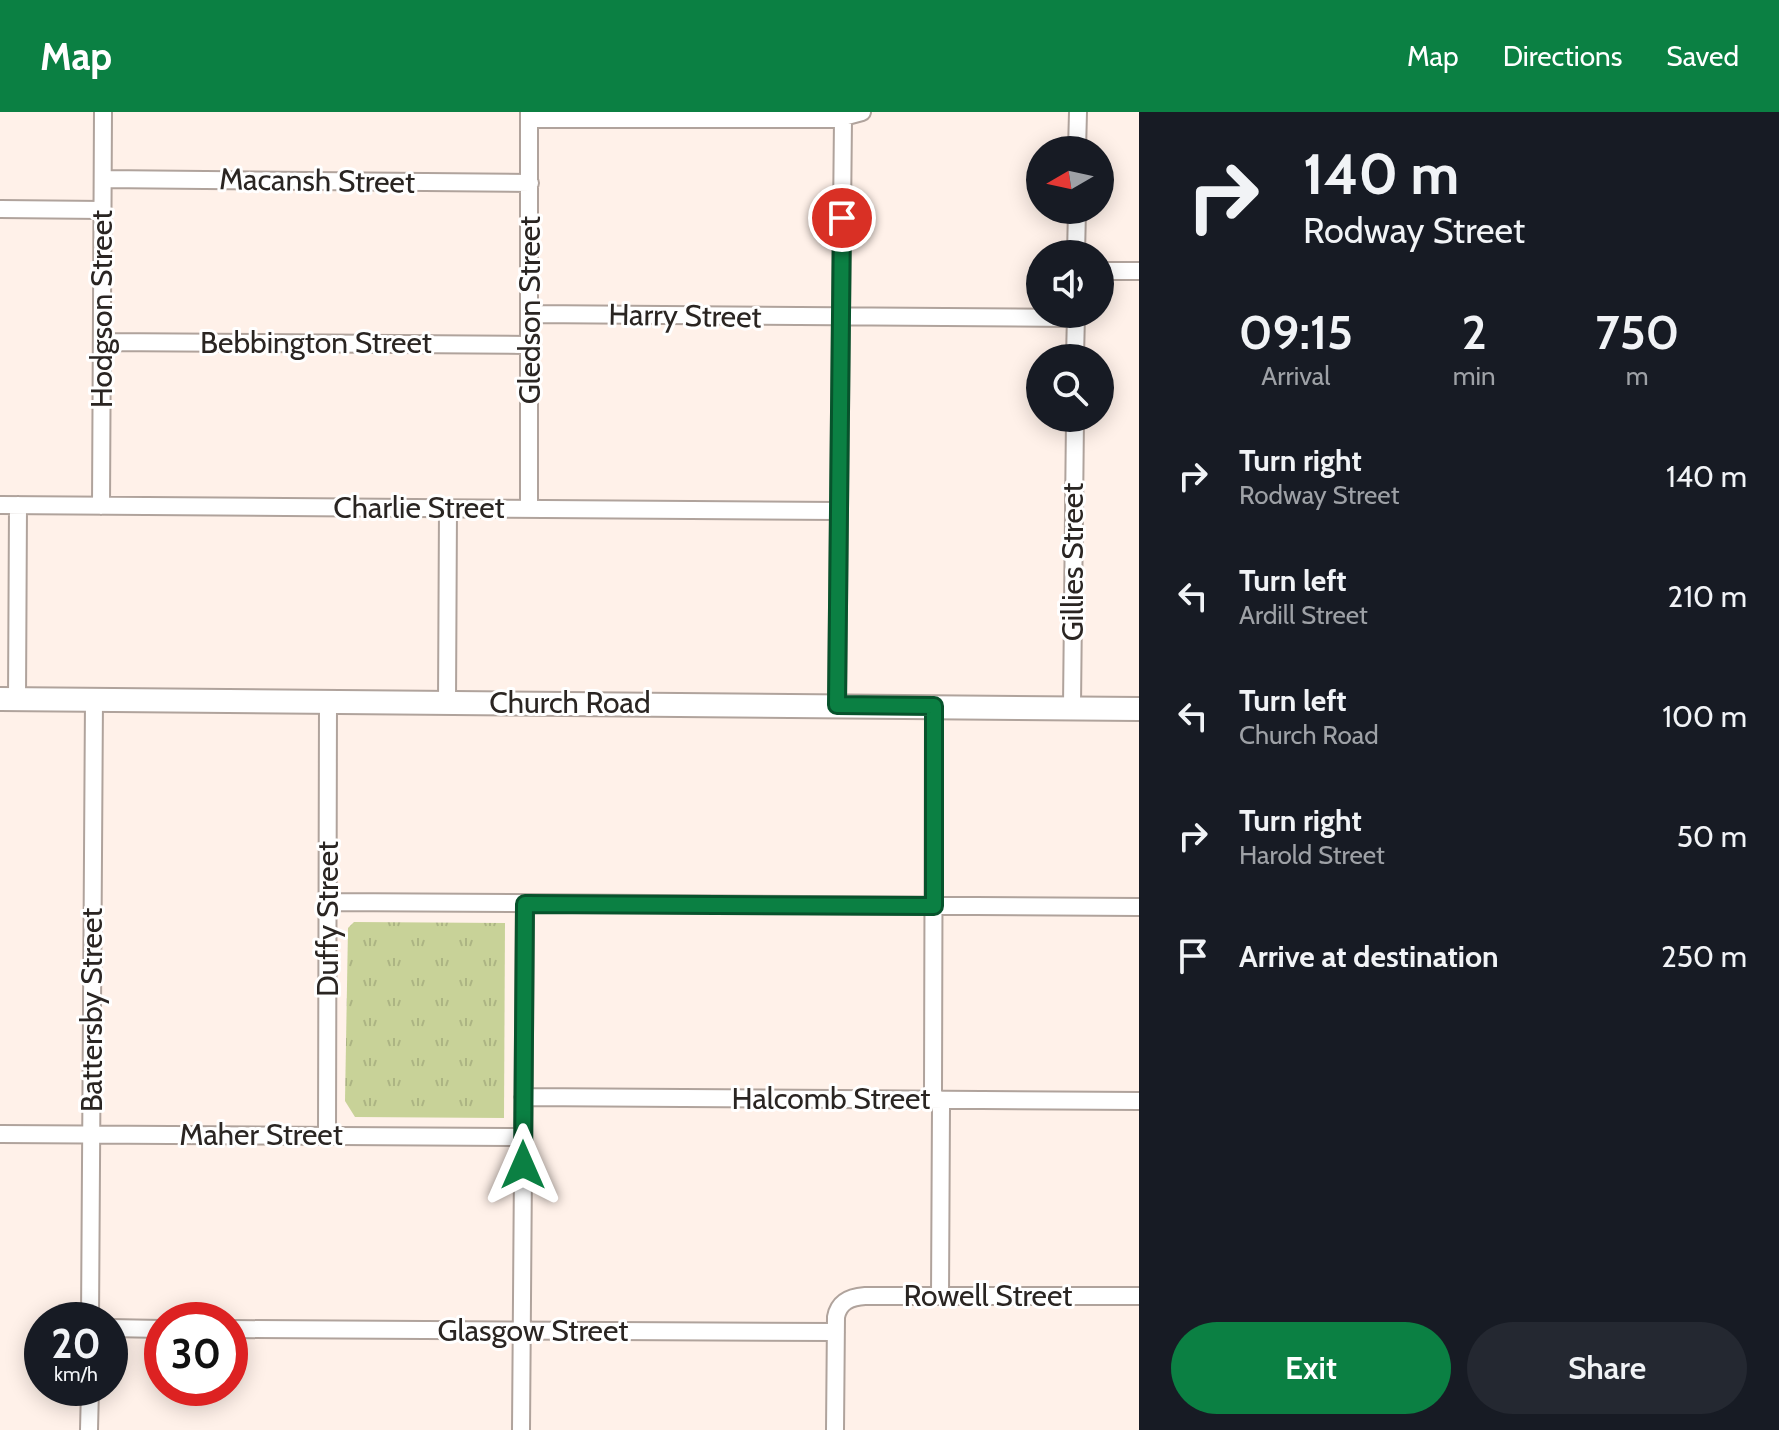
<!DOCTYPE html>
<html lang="en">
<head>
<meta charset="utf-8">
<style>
	:root { --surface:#171b24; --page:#242831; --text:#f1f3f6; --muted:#9ea1a6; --accent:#0b8043 }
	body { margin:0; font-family:Cabin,sans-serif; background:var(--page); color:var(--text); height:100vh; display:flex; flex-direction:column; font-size:30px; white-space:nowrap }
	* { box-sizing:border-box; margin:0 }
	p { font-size:26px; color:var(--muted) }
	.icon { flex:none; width:44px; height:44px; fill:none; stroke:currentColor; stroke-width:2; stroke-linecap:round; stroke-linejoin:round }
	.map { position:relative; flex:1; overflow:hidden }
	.side { display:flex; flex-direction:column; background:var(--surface); width:640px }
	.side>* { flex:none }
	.hud { background:#171b24; color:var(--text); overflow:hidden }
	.needle { width:52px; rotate:261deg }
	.tools { position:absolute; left:1026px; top:24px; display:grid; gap:16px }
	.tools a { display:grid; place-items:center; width:88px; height:88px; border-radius:50%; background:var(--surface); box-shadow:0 4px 20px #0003; font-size:40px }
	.speed { position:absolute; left:24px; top:1190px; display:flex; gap:16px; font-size:40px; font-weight:700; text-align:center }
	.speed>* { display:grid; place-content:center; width:104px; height:104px; border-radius:50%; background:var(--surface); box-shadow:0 4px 20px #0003; line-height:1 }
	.speed small { font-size:20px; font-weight:400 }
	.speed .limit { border:12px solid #d22; background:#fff; color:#111 }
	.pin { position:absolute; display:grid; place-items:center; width:68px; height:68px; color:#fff; margin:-34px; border:4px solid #fff; border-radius:50%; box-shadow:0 2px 8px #0007 }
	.me { position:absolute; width:88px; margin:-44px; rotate:0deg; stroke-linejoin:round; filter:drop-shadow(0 0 6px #0008) }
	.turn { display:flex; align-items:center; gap:28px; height:168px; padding:0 32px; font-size:36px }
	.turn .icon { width:104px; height:104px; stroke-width:2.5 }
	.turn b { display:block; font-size:56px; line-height:68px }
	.eta { display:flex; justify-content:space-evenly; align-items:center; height:136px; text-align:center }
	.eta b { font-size:48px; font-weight:600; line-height:56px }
	.button { display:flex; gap:16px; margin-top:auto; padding:16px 32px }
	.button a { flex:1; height:92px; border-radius:48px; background:var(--accent); color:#fff; font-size:32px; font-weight:600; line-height:92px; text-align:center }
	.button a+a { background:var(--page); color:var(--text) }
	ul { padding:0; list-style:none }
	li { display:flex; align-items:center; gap:24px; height:120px; padding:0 32px }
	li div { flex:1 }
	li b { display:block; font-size:30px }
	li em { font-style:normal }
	header { display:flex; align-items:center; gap:48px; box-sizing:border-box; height:112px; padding:0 40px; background:var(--accent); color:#fff }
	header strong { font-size:38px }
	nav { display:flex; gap:44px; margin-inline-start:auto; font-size:28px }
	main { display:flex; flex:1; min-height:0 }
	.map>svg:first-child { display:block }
	.park { fill:url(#park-tufts) }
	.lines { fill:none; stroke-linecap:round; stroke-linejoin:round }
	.street-casing { stroke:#b0a39c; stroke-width:20 }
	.secondary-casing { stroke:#b0a39c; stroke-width:26 }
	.street { stroke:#fff; stroke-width:16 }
	.secondary { stroke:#fff; stroke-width:22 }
	.route-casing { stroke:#07532c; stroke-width:20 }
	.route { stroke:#0b8043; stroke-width:14 }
	.labels { text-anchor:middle; stroke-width:6; stroke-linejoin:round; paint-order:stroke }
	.street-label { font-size:30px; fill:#2a2522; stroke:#fff }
</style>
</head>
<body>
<header>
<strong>Map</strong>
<nav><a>Map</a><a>Directions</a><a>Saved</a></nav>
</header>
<main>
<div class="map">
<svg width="1139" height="1318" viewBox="0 0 1139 1318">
	<defs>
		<pattern id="park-tufts" width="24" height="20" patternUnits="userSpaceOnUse" patternTransform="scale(2)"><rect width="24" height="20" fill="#c8d298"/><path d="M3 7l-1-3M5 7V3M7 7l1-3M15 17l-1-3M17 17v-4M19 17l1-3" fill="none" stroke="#acb483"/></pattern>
	</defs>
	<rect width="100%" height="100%" fill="#fff1e9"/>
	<path class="park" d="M354,810l151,1 -1,195 -149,-1 -10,-16 3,-173z"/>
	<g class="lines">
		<defs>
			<path id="street" d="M529,7h307l26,-7
				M1077,38l1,-38
				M103,67l427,4
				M0,97l103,1
				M1076,142l1,-44
				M1100,159h39
				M530,202l546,4
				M102,230l427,3
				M1075,246l1,-44
				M0,393l839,6
				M101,394l2,-394
				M529,397v-397
				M17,588l1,-195
				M447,590l1,-194
				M837,593l6,-586
				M934,594l-1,387 8,14 -1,189
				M1072,594l3,-288
				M328,790l811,5
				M523,985l616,4
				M0,1022l523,3
				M327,1024l1,-435
				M90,1208l4,-620
				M110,1216l52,1
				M230,1217l606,3
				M89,1318l1,-42
				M521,1318l4,-526
				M835,1318l1,-113c3,-16 15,-20 29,-21h274"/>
			<path id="secondary" d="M0,587l1139,10"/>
		</defs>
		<use href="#street" class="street-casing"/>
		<use href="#secondary" class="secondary-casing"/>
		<use href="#street" class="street"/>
		<use href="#secondary" class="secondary"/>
	</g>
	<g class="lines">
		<defs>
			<path id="route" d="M523,1053l2,-261 409,2v-200l-97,-1 5,-487"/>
		</defs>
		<use href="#route" class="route-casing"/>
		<use href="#route" class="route"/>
	</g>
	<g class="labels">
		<g class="street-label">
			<text transform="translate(317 69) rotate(1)" y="10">Macansh Street</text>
			<text transform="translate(102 197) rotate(-90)" y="10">Hodgson Street</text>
			<text transform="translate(530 198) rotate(-90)" y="10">Gledson Street</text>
			<text transform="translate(685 204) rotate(1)" y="10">Harry Street</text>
			<text x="316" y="241">Bebbington Street</text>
			<text x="419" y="406">Charlie Street</text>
			<text transform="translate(1073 450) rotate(-90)" y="10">Gillies Street</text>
			<text x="570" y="601">Church Road</text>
			<text transform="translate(328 807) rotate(-90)" y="10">Duffy Street</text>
			<text transform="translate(92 898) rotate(-90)" y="10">Battersby Street</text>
			<text x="831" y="997">Halcomb Street</text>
			<text x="261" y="1033">Maher Street</text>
			<text x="988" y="1194">Rowell Street</text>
			<text x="533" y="1229">Glasgow Street</text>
		</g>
	</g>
</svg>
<div class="tools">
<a><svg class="needle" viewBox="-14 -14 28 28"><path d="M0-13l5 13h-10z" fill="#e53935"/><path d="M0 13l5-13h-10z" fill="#9ea1a6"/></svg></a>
<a><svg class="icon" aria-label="sound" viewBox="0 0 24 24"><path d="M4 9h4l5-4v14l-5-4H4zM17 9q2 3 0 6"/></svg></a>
<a><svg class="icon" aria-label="search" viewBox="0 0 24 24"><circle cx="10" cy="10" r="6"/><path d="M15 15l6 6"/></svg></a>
</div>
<div class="speed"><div>20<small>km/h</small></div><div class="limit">30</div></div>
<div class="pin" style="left:842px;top:106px;background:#d93025"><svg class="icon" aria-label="arrive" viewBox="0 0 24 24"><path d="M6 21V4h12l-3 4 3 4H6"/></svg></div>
<svg class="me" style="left:523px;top:1053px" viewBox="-20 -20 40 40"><path d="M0-17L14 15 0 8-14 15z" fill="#0b8043" stroke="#fff" stroke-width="4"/></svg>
</div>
<section class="side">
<div class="hud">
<div class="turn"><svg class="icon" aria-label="right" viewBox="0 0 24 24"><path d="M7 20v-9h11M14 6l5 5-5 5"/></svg><div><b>140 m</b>Rodway Street</div></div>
</div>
<div class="eta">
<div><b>09:15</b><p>Arrival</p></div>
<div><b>2</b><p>min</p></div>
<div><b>750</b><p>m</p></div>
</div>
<ul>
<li><svg class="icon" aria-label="right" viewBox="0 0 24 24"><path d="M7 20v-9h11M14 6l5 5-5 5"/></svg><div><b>Turn right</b><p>Rodway Street</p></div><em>140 m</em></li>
<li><svg class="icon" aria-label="left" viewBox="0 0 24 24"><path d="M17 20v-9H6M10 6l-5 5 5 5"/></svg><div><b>Turn left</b><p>Ardill Street</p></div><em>210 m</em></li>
<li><svg class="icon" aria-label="left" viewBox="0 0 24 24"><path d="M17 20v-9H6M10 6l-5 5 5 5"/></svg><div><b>Turn left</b><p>Church Road</p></div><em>100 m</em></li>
<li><svg class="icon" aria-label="right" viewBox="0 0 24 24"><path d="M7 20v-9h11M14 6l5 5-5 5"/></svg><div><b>Turn right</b><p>Harold Street</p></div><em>50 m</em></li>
<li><svg class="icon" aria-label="arrive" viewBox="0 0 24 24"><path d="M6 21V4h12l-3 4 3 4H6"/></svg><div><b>Arrive at destination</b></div><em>250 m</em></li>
</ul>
<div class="button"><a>Exit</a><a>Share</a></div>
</section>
</main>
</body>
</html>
